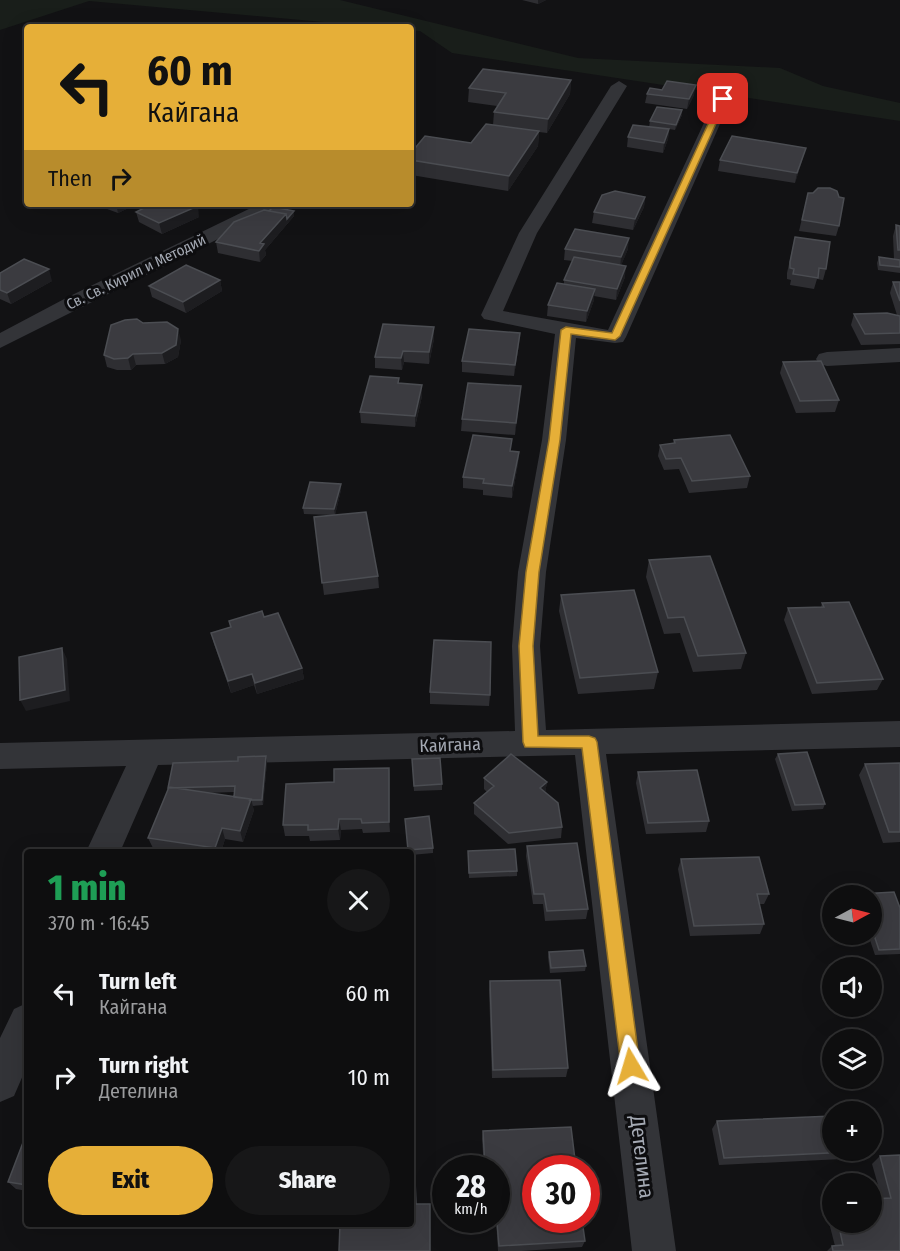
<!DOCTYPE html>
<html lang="en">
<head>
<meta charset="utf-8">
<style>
	:root { --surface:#0e0e0f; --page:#171718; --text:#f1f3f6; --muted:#9b9c9e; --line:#2e2e2f; --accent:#e6af38 }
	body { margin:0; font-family:"Fira Sans Condensed",sans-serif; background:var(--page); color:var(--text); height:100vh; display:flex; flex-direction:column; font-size:22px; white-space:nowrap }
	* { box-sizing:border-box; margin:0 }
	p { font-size:20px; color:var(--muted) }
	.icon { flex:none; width:33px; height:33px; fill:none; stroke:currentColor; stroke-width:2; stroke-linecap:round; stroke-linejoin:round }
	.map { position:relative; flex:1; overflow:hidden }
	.drawer { position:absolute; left:24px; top:849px; width:390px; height:378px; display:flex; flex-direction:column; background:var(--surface); border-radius:6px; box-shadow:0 6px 24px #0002,0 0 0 2px var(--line) }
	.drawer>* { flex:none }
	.guide { position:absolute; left:24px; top:24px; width:390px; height:183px; border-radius:6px; box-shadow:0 6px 24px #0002,0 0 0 2px var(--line); background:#e6af38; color:#111; overflow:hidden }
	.needle { width:39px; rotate:83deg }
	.controls { position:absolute; left:822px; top:885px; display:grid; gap:12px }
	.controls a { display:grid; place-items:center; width:60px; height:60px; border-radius:50%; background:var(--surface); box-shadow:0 6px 24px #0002,0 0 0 2px var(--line); font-size:30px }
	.speed { position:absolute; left:432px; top:1155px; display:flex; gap:12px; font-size:30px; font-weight:700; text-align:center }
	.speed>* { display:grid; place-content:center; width:78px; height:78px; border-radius:50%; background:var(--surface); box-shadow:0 6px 24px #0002,0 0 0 2px var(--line); line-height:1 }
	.speed small { font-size:15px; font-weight:400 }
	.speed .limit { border:9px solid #d22; background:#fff; color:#111 }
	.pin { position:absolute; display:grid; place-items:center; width:51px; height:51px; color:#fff; margin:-26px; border-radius:12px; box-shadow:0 3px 9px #0006 }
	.me { position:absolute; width:66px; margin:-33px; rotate:353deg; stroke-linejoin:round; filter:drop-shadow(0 0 4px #0008) }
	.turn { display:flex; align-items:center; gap:21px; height:126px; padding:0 24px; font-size:27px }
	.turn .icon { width:78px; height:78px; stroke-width:2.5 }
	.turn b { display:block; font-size:42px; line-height:51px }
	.then { display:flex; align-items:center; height:57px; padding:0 24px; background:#0003; gap:12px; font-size:22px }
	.round { display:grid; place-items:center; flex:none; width:63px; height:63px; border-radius:32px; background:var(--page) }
	.head { display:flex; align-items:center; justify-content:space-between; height:102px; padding:0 24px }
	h1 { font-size:36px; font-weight:800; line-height:45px; color:#1e9e55 }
	.button { display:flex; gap:12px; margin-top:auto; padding:12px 24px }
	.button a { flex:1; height:69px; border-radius:36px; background:var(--accent); color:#111; font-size:24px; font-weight:800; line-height:69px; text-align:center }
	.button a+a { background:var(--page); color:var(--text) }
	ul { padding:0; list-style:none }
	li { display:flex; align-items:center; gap:18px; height:84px; padding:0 24px }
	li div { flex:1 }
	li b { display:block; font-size:22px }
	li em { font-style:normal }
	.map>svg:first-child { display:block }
	.green { fill:#191e1a }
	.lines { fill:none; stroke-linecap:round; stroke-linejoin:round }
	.minor { fill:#333438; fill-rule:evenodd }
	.wall { fill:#2e2e32; fill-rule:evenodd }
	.shaded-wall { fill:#1d1d20 }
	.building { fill:#3b3b40; stroke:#4b4d52; stroke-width:1.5 }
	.route { fill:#e6af38; stroke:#967224; stroke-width:1.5 }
	.labels { text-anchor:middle; stroke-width:6; stroke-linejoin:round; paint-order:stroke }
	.far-street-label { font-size:15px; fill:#a4a9b3; stroke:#0d0d0f }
	.street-label { font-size:18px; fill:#a4a9b3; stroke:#0d0d0f }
	.near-street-label { font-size:21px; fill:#a4a9b3; stroke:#0d0d0f }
</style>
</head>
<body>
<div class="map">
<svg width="900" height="1251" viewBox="0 0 900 1251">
	<rect width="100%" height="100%" fill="#121214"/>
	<path class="green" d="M0,0h340l238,58 202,10 43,18 77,17v18l-448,-68 -32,-22 -9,-1v-3h-32l-290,-26 -89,29z"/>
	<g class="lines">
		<path class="minor" d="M619,81l8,5 -90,147 -34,78 105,19 107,-231 8,-5 8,5 -105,238 -3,5 -8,1 -39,-5 -10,102 -20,132 -6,74 6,84 354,-9v26l-294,7 70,497h-44l-57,-496 -417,10 -38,87h-34l40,-86 -126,3v-26l515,-12 -3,-85 6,-74 24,-132 13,-106 -71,-15 -3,-4 38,-82 92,-147z
			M259,204h24l-3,4 -280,140v-15l68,-36z
			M900,348v14l-73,4 -8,-2 -3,-5 3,-5 8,-2z
			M27,1003v63l-13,30 -14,6v-64l14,-29z"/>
	</g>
	<path class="wall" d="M522,0h24l-8,4z
		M571,80l-1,14 -23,39 -8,-1 -1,14 -30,45 -97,-16v-22l60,-10 22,-18 1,-13 3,-6 -29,-4 1,-14z
		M647,94l47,1 -7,14 -42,-6z
		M682,115l-7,15 -6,-1 -1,10 -5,14 -36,-6 1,-10 21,-10 1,-6z
		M806,148l-11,35 -77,-12 2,-11z
		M808,193l31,4v29l-3,10 -37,-5z
		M645,197l-1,10 -11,23 -41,-7 2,-11z
		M99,204h38l-19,9 -19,-7z
		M319,204h14l-2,3z
		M146,206l53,11 -37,17 -23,-12 -3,-10 10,-5z
		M269,211h25v5l-29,34 1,5 -6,7 -42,-9 -2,-11z
		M896,225l4,1v47l-22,-3 -1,-7 2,-6 15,2 -1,-23z
		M795,237l31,32 -3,11 -6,-1 -3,10 -24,-4 1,-5 -4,-1v-6z
		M565,249h63l-7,16 4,12 -9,23 -22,-4v4l-8,22 -39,-6 1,-11 16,-21v-4l9,-19 -9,-1z
		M0,273l52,8 -41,23 -11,-5z
		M220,280l2,11 -36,22 -34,-16 -3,-11z
		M893,282h7v62l-39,1 -10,-20 3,-11 43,1 -7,-22z
		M143,323l38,17 -3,17 -13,7 -29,1 -5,5h-14l-10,-3 -3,-12z
		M520,333l-1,11 -5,32 -52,-4v-11z
		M434,339l-5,25 -25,-2 -2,8 -27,-2v-11z
		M783,362l56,38 -4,12 -39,1 -16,-40z
		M399,378v5l23,2v11l-7,31 -54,-4 -1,-11z
		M521,386l-6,49 -54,-4 1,-12z
		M674,440l76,36 -3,12 -58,5 -10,-24 -15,1 -6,-14 2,-11 13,-1z
		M512,451l7,1 -1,11 -6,35 -29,-3v-5l-20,-2v-11z
		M341,484v6l-6,25 43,61 1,12 -55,7 -10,-78 19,-2 -29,-1 -1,-6z
		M649,560l97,93 -5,16 -48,3 -13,-39 -16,1 -18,-57z
		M561,595l97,77 -4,17 -76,5 -19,-83z
		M822,603l61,76 -6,11 -65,4 -28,-74 4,-12 33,-1z
		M264,617l38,51 2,11 -47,15 -3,-9 -23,8 -17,-49 -3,-11 19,-6 -1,-6z
		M430,692l60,3 -1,11 -59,-2z
		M778,754l47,50 -2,5 -31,2 -17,-52z
		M412,759l30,25v6l-28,1z
		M267,762l-4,43 -11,1 2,4 -11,32 -18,-3 -4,13h-46l-22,-4 -5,-10 21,-49 -1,-1zM234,792v5l-29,-4z
		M900,763v79l-17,1 -24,-68 6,-11z
		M389,768l1,64 -27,1 -1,-4 -21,1 -1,10 -30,1 -1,-5h-24l-2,-11 51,-43z
		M638,772l71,49 -3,11 -60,2 -10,-51z
		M484,778l63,4 -2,11 17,34 -1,11 -53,6 -34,-30v-11l13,-11 -3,-3z
		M405,819l28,29v5l-22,2v-3h-3z
		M527,846l61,63 -2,10 -41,2 -2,-17h-10l-7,-48z
		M468,856l49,15v5l-48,2z
		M681,859l88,35 -5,10h-5l5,20 -4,10 -70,2 -12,-67z
		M894,892l6,16v46l-25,1 -7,-21h4v-38h-14l2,-2z
		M549,952l37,14 -1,5 -35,2 -2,-16z
		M490,981l78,87 -2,9 -74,1 -3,-88z
		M717,1121l132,31 -7,7 -123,6 -7,-36z
		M483,1131l102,110 -3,6 -60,4h-24l-2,-31v-52h-12l-2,-29z
		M27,1132v59l-11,-2 -8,-7z
		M900,1155v96h-73l5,-5h3l-10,-39 7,-7v22h40l10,-23 -10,-35 8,-8z"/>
	<path class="shaded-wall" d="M538,0h8l-8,4z
		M571,80l-1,14 -23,39 1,-14z
		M696,85l-2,10 -7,14 2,-10z
		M682,110v5l-7,15 1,-5z
		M669,129l-1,10 -5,14 1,-10z
		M539,131l-1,15 -30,45 1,-15z
		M806,148l-3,10 -8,25 2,-10z
		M645,197l-1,10 -11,23 2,-11z
		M116,204h21l-19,9z
		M198,206l1,11 -37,17 -3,-11z
		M294,211v5l-29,34 1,5 -6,7 -1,-11 1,-8 26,-29z
		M629,238l-1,11 -8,19 1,-11z
		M626,266l-1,11 -9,23 1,-11z
		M49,269l3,12 -41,23 -4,-11z
		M220,280l2,11 -36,22 -3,-11z
		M595,289l-1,11 -8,22 1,-11z
		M434,327v12l-5,25v-12z
		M178,329l3,11 -3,17 -13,7 -3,-11z
		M520,333l-1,11 -5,32 1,-11z
		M403,351l1,11 -2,8 -1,-12z
		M133,354l3,11 -5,5 -3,-12z
		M422,385v11l-7,31v-11z
		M521,386l-1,12 -5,37 1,-12z
		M519,452l-1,11 -6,35v-12z
		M341,484v6l-6,25 -1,-6z
		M62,648l5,11 3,42 -44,10 -6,-11z
		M302,668l2,11 -47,15 -2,-11z
		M252,674l2,11 -23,8 -3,-12z
		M266,756l1,6 -4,43 -1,-5z
		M389,768l1,11v53l-1,-10z
		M547,782l-2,11 -5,-5z
		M251,799l3,11 -11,32 -3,-11z
		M339,819l2,11 -1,10 -2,-11z
		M222,828l3,11 -4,13h-4l-2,-4z"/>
	<path class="building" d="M483,69l88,11 -23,39 -54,-7 12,-19 -37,-5z
		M667,81l29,4 -7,14 -42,-5 3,-6 12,2z
		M657,107l25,3 -6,15 -26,-4z
		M486,124l53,7 -30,45 -98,-16v-7l14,-17 46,7z
		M633,125l36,4 -5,14 -36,-6z
		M732,136l74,12 -9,25 -77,-13z
		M818,188h12l7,3 2,6 5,1 -5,28 -37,-6 6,-27h5z
		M615,191l30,6 -10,22 -41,-7 8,-17z
		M149,204h45l4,2 -39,17 -23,-11 12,-6h-2z
		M273,207l21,4 -7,8 -1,-5 -17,-3z
		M264,210l22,4 -26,29 4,1 -5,7 -43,-9 18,-20z
		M896,225l4,1v24h-2z
		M575,229l54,9 -8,19 -56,-8z
		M795,237l35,5 -4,27 -7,-1 -1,10 -25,-4 1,-5 -4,-1v-6z
		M574,257l52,9 -9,23 -53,-9z
		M879,257l21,3v7l-20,-2z
		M24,259l25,10 -42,24 -7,-3v-17z
		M186,265l34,15 -37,22 -34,-16z
		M893,282h7v19z
		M557,283l38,6 -8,22 -39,-6z
		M887,313l13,3v17l-35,1 -11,-20z
		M137,319l6,4 24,-1 11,7 -2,16 -14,8 -29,1 -5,4 -14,1 -10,-4 7,-30 14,-5z
		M383,324l51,3 -5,25 -26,-1 -2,7 -26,-1z
		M469,329l51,4 -5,32 -53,-4z
		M821,361l18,39 -39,1 -17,-39z
		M370,376l29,2 -1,5 24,2 -7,31 -55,-4z
		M468,383l53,3 -5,37 -54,-4z
		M473,435l39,4 -2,12 9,1 -7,34 -29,-3 1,-4 -21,-2z
		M730,435l20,41 -58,5 -11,-23 -15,1 -6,-14 15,-2 -1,-3z
		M310,482l31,2 -7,25 -31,-1z
		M366,512l12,64 -56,7 -8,-66z
		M710,556l36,97 -48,3 -14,-39 -16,1 -19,-58z
		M634,590l24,82 -78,6 -19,-83z
		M849,602l34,77 -66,4 -29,-75 36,-1 -2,-4z
		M262,611l2,6 14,-4 24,55 -47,15 -3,-9 -24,7 -17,-48 20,-6 -2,-6z
		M434,640l57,2 -1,53 -60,-3z
		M62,648l3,42 -45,10 -1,-43z
		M807,752l18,52 -30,1 -17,-51z
		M511,754l36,28 -7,6 18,15 4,24 -53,6 -35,-30 20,-17 -10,-8z
		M266,756l-4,44h-12l1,-1 -17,-2 1,-11 -67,2 5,-25 65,-2v-4z
		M440,758l2,26 -28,2 -2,-27z
		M900,763v69h-11l-24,-68z
		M389,768v54l-27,1 -1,-4h-22l-1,10 -30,1v-5h-25l3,-41 48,-2v-13z
		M697,770l12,51 -61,2 -10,-51z
		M169,787l82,12 -11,32 -18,-3 -7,20 -67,-10z
		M429,816l4,32 -25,2 -3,-31z
		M577,843l11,66 -41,2 -3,-17h-10l-7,-48z
		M515,849l2,22 -48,2 -1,-22z
		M759,857l10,37h-12l7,30 -70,2 -13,-67z
		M894,892l6,16v41l-21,1 -7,-21v-33h-12v-2z
		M583,950l3,16 -35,2 -2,-16z
		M560,980l8,88 -75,2 -3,-89z
		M832,1116v34h16l1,2 -125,6 -7,-37z
		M571,1127l5,41h-40v52h46l3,21 -86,5 -3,-35v-43h-11l-2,-37z
		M27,1132v53l-19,-3z
		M900,1155v96h-67l-1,-5 11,-1 -5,-23h34v-23l19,-1 -11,-42z
		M415,1179l1,25h14v47h-91l1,-27h71v-44z"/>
	<path class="route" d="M720,98l7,1 -107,237 -5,4 -44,-6 -11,106 -21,132 -6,74 5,90h51l6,2 2,4 43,324 -3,7 -6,2 -7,-2 -3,-7 -39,-318 -57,-1 -2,-5 -4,-96 7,-74 23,-132 12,-110 5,-3 46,6z"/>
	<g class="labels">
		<g class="far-street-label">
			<text transform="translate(136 272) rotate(-26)" y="5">Св. Св. Кирил и Методий</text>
		</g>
		<g class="street-label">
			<text transform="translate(450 745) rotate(-2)" y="6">Кайгана</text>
		</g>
		<g class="near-street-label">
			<text transform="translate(642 1157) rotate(83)" y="7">Детелина</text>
		</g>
	</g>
</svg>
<div class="controls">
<a><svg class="needle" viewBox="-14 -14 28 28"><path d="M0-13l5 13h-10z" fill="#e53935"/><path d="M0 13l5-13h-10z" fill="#9b9c9e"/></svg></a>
<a><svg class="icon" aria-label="sound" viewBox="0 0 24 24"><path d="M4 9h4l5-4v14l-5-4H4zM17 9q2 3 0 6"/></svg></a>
<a><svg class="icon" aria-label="layers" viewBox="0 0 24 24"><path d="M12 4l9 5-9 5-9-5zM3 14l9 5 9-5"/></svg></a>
<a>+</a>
<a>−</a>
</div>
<div class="speed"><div>28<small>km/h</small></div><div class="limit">30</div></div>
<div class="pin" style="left:723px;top:99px;background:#d93025"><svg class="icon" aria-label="arrive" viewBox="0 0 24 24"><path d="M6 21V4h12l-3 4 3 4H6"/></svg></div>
<svg class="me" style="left:631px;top:1066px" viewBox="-20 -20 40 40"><path d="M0-17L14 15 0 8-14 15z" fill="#e6af38" stroke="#fff" stroke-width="4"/></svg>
<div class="guide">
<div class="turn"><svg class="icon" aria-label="left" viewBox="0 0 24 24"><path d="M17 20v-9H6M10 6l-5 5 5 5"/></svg><div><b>60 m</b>Кайгана</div></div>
<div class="then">Then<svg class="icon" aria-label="right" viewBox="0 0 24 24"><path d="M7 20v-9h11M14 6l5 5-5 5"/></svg></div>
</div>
<section class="drawer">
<div class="head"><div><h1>1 min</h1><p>370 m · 16:45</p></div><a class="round"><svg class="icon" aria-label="close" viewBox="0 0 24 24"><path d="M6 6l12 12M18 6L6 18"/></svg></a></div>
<ul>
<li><svg class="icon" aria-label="left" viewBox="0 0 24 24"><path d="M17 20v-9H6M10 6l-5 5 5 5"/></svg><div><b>Turn left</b><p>Кайгана</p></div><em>60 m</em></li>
<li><svg class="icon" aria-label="right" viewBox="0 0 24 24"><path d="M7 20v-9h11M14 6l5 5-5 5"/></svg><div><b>Turn right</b><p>Детелина</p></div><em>10 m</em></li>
</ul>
<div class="button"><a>Exit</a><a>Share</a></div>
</section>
</div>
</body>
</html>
